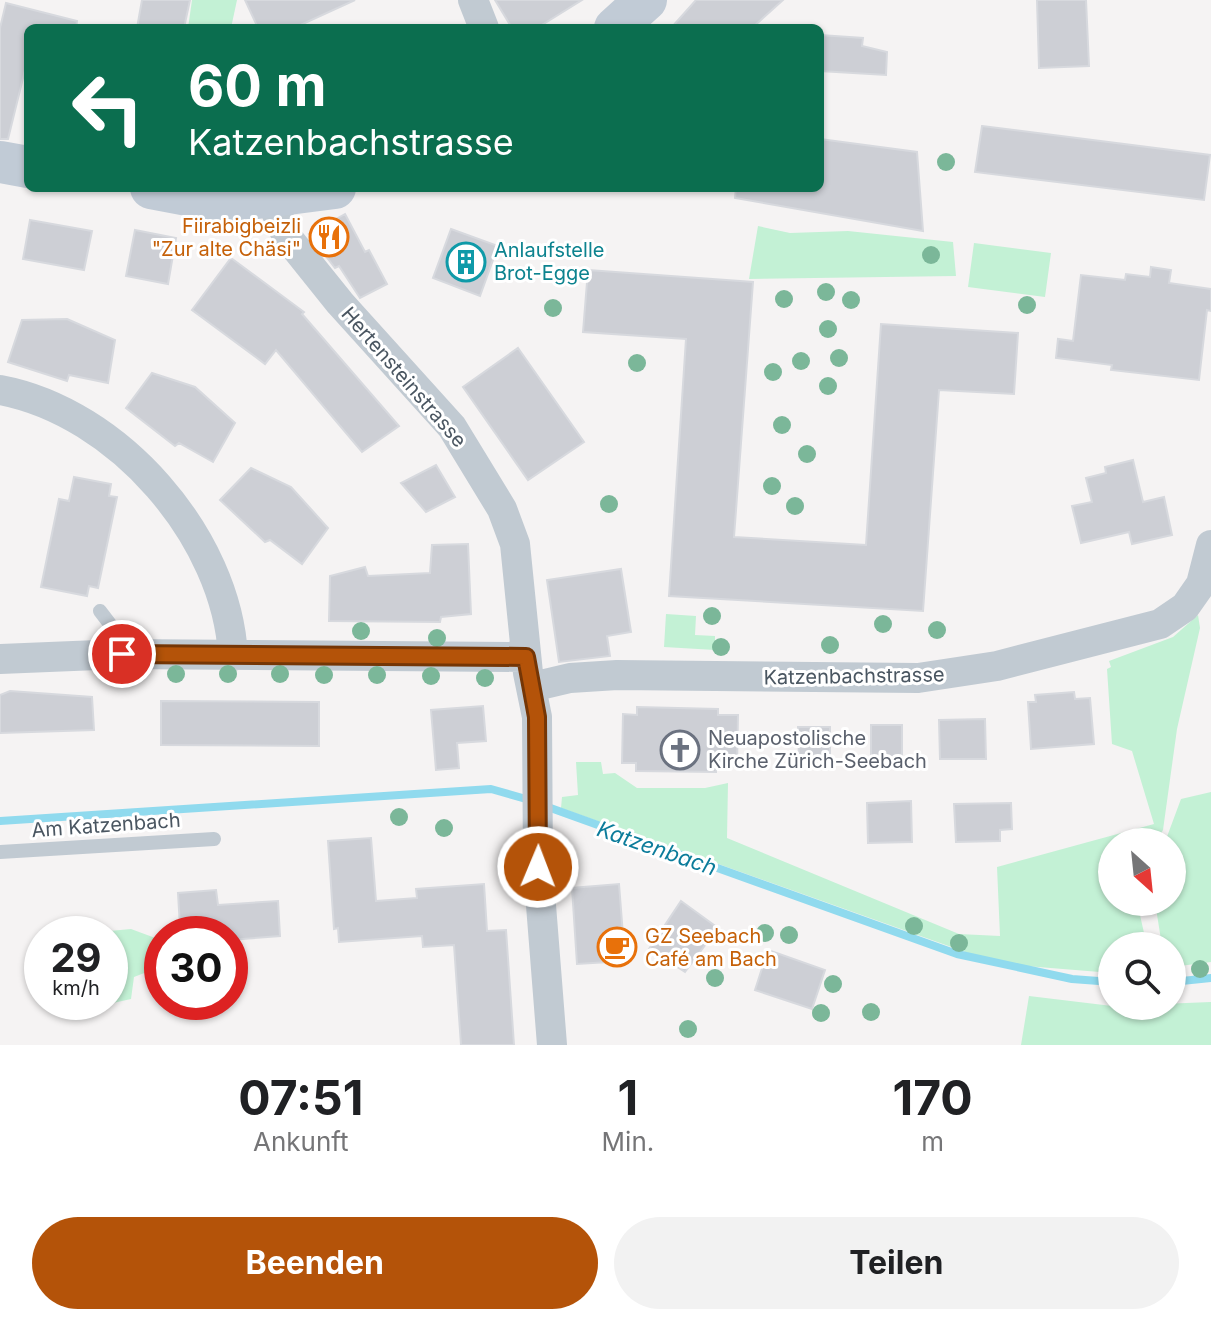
<!DOCTYPE html>
<html lang="de">
<head>
<meta charset="utf-8">
<style>
	:root { --surface:#fff; --page:#f2f2f2; --text:#202124; --muted:#757577; --accent:#b45309 }
	body { margin:0; font-family:Inter,sans-serif; background:var(--page); color:var(--text); height:100vh; display:flex; flex-direction:column; font-size:30px; white-space:nowrap }
	* { box-sizing:border-box; margin:0 }
	p { font-size:26px; color:var(--muted) }
	.icon { flex:none; width:44px; height:44px; fill:none; stroke:currentColor; stroke-width:2; stroke-linecap:round; stroke-linejoin:round }
	.map { position:relative; height:1045px; overflow:hidden }
	.panel { display:flex; flex-direction:column; background:var(--surface); flex:1 }
	.panel>* { flex:none }
	.hud { position:absolute; left:24px; top:24px; width:800px; height:168px; border-radius:12px; box-shadow:0 2px 6px #0004; background:#0b6e4f; color:#fff; overflow:hidden }
	.needle { width:52px; rotate:153deg }
	.fabs { position:absolute; left:1098px; top:828px; display:grid; gap:16px }
	.fabs a { display:grid; place-items:center; width:88px; height:88px; border-radius:50%; background:var(--surface); box-shadow:0 2px 6px #0004; font-size:40px }
	.speed { position:absolute; left:24px; top:916px; display:flex; gap:16px; font-size:40px; font-weight:700; text-align:center }
	.speed>* { display:grid; place-content:center; width:104px; height:104px; border-radius:50%; background:var(--surface); box-shadow:0 2px 6px #0004; line-height:1 }
	.speed small { font-size:20px; font-weight:400 }
	.speed .limit { border:12px solid #d22; background:#fff; color:#111 }
	.pin { position:absolute; display:grid; place-items:center; width:68px; height:68px; color:#fff; margin:-34px; border:4px solid #fff; border-radius:50%; box-shadow:0 2px 8px #0007 }
	.me { position:absolute; width:88px; margin:-44px; rotate:1deg; stroke-linejoin:round; filter:drop-shadow(0 0 6px #0008) }
	.turn { display:flex; align-items:center; gap:28px; height:168px; padding:0 32px; font-size:36px }
	.turn .icon { width:104px; height:104px; stroke-width:2.5 }
	.turn b { display:block; font-size:56px; line-height:68px }
	.eta { display:flex; justify-content:space-evenly; align-items:center; height:136px; text-align:center }
	.eta b { font-size:48px; font-weight:700; line-height:56px }
	.cta { display:flex; gap:16px; margin-top:auto; padding:16px 32px }
	.cta a { flex:1; height:92px; border-radius:48px; background:var(--accent); color:#fff; font-size:32px; font-weight:700; line-height:92px; text-align:center }
	.cta a+a { background:var(--page); color:var(--text) }
	.map>svg:first-child { display:block }
	.green { fill:#c3f1d5 }
	.lines { fill:none; stroke-linecap:round; stroke-linejoin:round }
	.stream { stroke:#90daee; stroke-width:8 }
	.building { fill:#cdcfd5; stroke:#d7d9de; stroke-width:2 }
	.lane { stroke:#c1cad2; stroke-width:14 }
	.street { stroke:#c1cad2; stroke-width:30 }
	.secondary { stroke:#c1cbd6; stroke-width:42 }
	.tree { fill:#7bb799 }
	.route-casing { stroke:#753606; stroke-width:20 }
	.route { stroke:#b45309; stroke-width:14 }
	.labels { text-anchor:middle; stroke-width:6; stroke-linejoin:round; paint-order:stroke }
	.food-label { font-size:20px; fill:#c56008; stroke:#fff; text-anchor:end }
	.culture-label { font-size:20px; fill:#0d838f; stroke:#fff; text-anchor:start }
	.street-label { font-size:20px; fill:#4a5661; stroke:#fff }
	.worship-label { font-size:20px; fill:#5b616d; stroke:#fff; text-anchor:start }
	.water-label { font-size:22px; font-style:italic; fill:#0c7c9b; stroke:#fff }
</style>
</head>
<body>
<div class="map">
<svg width="1211" height="1045" viewBox="0 0 1211 1045">
	<rect width="100%" height="100%" fill="#f5f3f3"/>
	<path class="green" d="M192,0h45l-6,28h-43z
		M758,226l32,7 58,-2 105,11 3,34 -207,3z
		M974,243l77,10 -6,44 -77,-10z
		M666,614l30,2 -1,19 20,1v14l-51,-3z
		M1198,615l2,13 -23,101 -14,101 -7,12h-44v60h25l10,44h-35v27l-86,-7 -55,-12 -410,-146 1,-11 16,-2 -2,-33h25l2,12 12,-1 22,15h68l23,-5 -1,55 232,96 41,2 -3,-69 157,-43 -22,-73 -20,-7 -5,-75 4,-2 -2,-6 64,-24z
		M1211,792v170l-39,5v-21h-10l-7,-44h17v-60h-7l16,-43z
		M131,929l27,10 4,16 -10,15 -18,7 -3,22 -27,6 -38,-3h44v-68h-33z
		M1029,996l83,10 99,-4v43h-190z"/>
	<g class="lines">
		<path class="stream" d="M545,806l412,148 115,25 40,3
			M0,821l491,-32 42,12
			M1172,982l39,-4"/>
	</g>
	<path class="building" d="M142,0h48l-6,28h-47z
		M245,0h110l-61,28h-36z
		M495,0h87l-45,28h-25z
		M696,0h87l-31,28h-81z
		M1037,0h49l3,66 -50,2z
		M6,3l71,18 -1,7h-48v30l-20,81h-8v-111z
		M820,35l43,3 -1,8 25,6 -1,23 -66,-4z
		M982,126l228,29 -6,45 -229,-28z
		M820,139l97,13 6,79 -188,-33 1,-10h84z
		M345,214l20,38 4,-2 18,34 -27,14 -21,-32 -4,2 -26,-34z
		M30,220l62,11 -8,39 -61,-11z
		M451,229l47,17 -18,50 -47,-18z
		M135,230l41,8 -8,46 -42,-8z
		M231,258l73,54 -2,2 97,112 -37,26 -86,-102 -11,14 -73,-54z
		M1151,267l20,3 -2,13 42,6v22l-4,-1 -8,70 -88,-10 1,-5 -56,-7 2,-19 15,2 8,-66 44,5 1,-6 24,3z
		M588,270l165,12 -19,255 132,8 15,-221 137,9 -4,61 -75,-4 -16,221 -254,-15 17,-257 -103,-7z
		M67,319l48,21 -7,43 -39,-8 -2,6 -59,-19 14,-42z
		M518,348l66,94 -56,38 -65,-93z
		M152,373l43,14 40,36 -22,39 -34,-19 -4,3 -49,-38z
		M1133,460l10,42 21,-5 8,38 -40,9 -3,-12 -48,11 -9,-37 20,-4 -6,-24 20,-5 -1,-6z
		M436,465l19,32 -29,15 -25,-29z
		M251,468l40,19 37,41 -26,36 -32,-24 -5,2 -45,-42z
		M74,477l37,7 -2,12 8,1 -19,91 -9,-2 -2,10 -46,-9 18,-88 10,2z
		M468,544l3,70 -30,3 -1,5 -111,-1 1,-45 35,-9 3,9 62,-3 2,-28z
		M621,569l10,63 -24,4 3,20 -51,6 -12,-82z
		M10,691l82,6 2,33 -94,3v-38z
		M1074,692l1,7 15,-1 4,46 -63,5 -3,-47h8l-1,-7z
		M161,701l158,1v44l-158,-1z
		M483,706l3,35 -29,2 2,25 -23,2 -5,-60z
		M637,707l81,2v6h20l-1,52 -21,-1v6l-80,-1v-8h-14l1,-49 14,1z
		M985,719l1,40h-46l-1,-39z
		M871,725h31v34h-31z
		M798,727h32v31l-31,1z
		M911,801l1,41 -44,1 -1,-40z
		M1011,803l1,26 -12,1v11l-44,1 -2,-38z
		M371,838l5,63 41,-3 -1,-9 68,-5 3,47 19,-1 8,115h-53l-7,-100 -31,2 -1,-11 -83,6 -1,-14 -4,1 -6,-88z
		M619,884l6,77 -48,3 -5,-76z
		M216,890l2,15 60,-4 2,35 -50,4v-6h-19l-1,-9 -30,2 -2,-34z
		M681,901l37,27 -33,44 -36,-23z
		M768,950l57,20 -13,39 -57,-19z"/>
	<g class="lines">
		<path class="lane" d="M100,611l16,21 6,22
			M0,852l214,-13
			M519,853l3,1"/>
		<path class="street" d="M473,0l11,28
			M270,198l17,39 53,66 112,124 50,82 13,35 13,129 9,44 1,150 14,178
			M0,390c118,22 227,147 233,266
			M0,659l122,-5 404,3
			M532,687l38,-9 47,-3 301,3 79,-12 163,-42 25,-17 16,-23 10,-39"/>
		<path class="secondary" d="M615,28l31,-28
			M0,162l28,5
			M151,188l74,14 110,-14"/>
	</g>
	<g class="tree">
		<circle cx="946" cy="162" r="9"/>
		<circle cx="931" cy="255" r="9"/>
		<circle cx="826" cy="292" r="9"/>
		<circle cx="784" cy="299" r="9"/>
		<circle cx="851" cy="300" r="9"/>
		<circle cx="1027" cy="305" r="9"/>
		<circle cx="553" cy="308" r="9"/>
		<circle cx="828" cy="329" r="9"/>
		<circle cx="839" cy="358" r="9"/>
		<circle cx="801" cy="361" r="9"/>
		<circle cx="637" cy="363" r="9"/>
		<circle cx="773" cy="372" r="9"/>
		<circle cx="828" cy="386" r="9"/>
		<circle cx="782" cy="425" r="9"/>
		<circle cx="807" cy="454" r="9"/>
		<circle cx="772" cy="486" r="9"/>
		<circle cx="609" cy="504" r="9"/>
		<circle cx="795" cy="506" r="9"/>
		<circle cx="712" cy="616" r="9"/>
		<circle cx="883" cy="624" r="9"/>
		<circle cx="937" cy="630" r="9"/>
		<circle cx="361" cy="631" r="9"/>
		<circle cx="437" cy="638" r="9"/>
		<circle cx="830" cy="645" r="9"/>
		<circle cx="721" cy="647" r="9"/>
		<circle cx="176" cy="674" r="9"/>
		<circle cx="228" cy="674" r="9"/>
		<circle cx="280" cy="674" r="9"/>
		<circle cx="324" cy="675" r="9"/>
		<circle cx="377" cy="675" r="9"/>
		<circle cx="431" cy="676" r="9"/>
		<circle cx="485" cy="678" r="9"/>
		<circle cx="399" cy="817" r="9"/>
		<circle cx="444" cy="828" r="9"/>
		<circle cx="914" cy="926" r="9"/>
		<circle cx="765" cy="933" r="9"/>
		<circle cx="789" cy="935" r="9"/>
		<circle cx="959" cy="943" r="9"/>
		<circle cx="1200" cy="969" r="9"/>
		<circle cx="715" cy="978" r="9"/>
		<circle cx="833" cy="984" r="9"/>
		<circle cx="871" cy="1012" r="9"/>
		<circle cx="821" cy="1013" r="9"/>
		<circle cx="688" cy="1029" r="9"/>
	</g>
	<g class="lines">
		<defs>
			<path id="route" d="M122,654l404,3 11,60 1,150"/>
		</defs>
		<use href="#route" class="route-casing"/>
		<use href="#route" class="route"/>
	</g>
	<defs>
		<symbol id="restaurant-ring" viewBox="-11 -11 22 22"><circle r="9.5" fill="#fff" stroke="#e8710a" stroke-width="1.5"/><path d="M-5-6h1v4h1v-4h1v4h1v-4h1v5L-1.5 .5V6h-2V.5L-5-1ZM5-6V6H3V1.5H1.5Q1.5-4 5-6Z" fill="#e8710a"/></symbol>
		<symbol id="building-ring" viewBox="-11 -11 22 22"><circle r="9.5" fill="#fff" stroke="#0f9aa8" stroke-width="1.5"/><path d="M-4-6H4V6H1V3H-1V6H-4ZM-2.5-4.3h1.7v1.8h-1.7ZM.8-4.3h1.7v1.8H.8ZM-2.5-1h1.7V.8h-1.7ZM.8-1h1.7V.8H.8Z" fill="#0f9aa8"/></symbol>
		<symbol id="church-ring" viewBox="-11 -11 22 22"><circle r="9.5" fill="#fff" stroke="#6b7280" stroke-width="1.5"/><path d="M-1.2-6h2.4v3.5h3.3v2.4h-3.3V6h-2.4V-.1h-3.3v-2.4h3.3Z" fill="#6b7280"/></symbol>
		<symbol id="cafe-ring" viewBox="-11 -11 22 22"><circle r="9.5" fill="#fff" stroke="#e8710a" stroke-width="1.5"/><path d="M-5.5-4.5H6V0H3Q3 3.5 0 3.5H-2.5Q-5.5 3.5-5.5 0ZM3-3.2v2h1.7v-2ZM-6 4.5H4V6H-6Z" fill="#e8710a"/></symbol>
	</defs>
	<g fill-rule="evenodd">
		<use href="#restaurant-ring" x="307" y="215" width="44" height="44"/>
		<use href="#building-ring" x="444" y="240" width="44" height="44"/>
		<use href="#church-ring" x="658" y="728" width="44" height="44"/>
		<use href="#cafe-ring" x="595" y="925" width="44" height="44"/>
	</g>
	<g class="labels">
		<g class="food-label">
			<text x="301" y="233">Fiirabigbeizli<tspan x="301" dy="23">"Zur alte Chäsi"</tspan></text>
			<text x="645" y="943" text-anchor="start">GZ Seebach<tspan x="645" dy="23">Café am Bach</tspan></text>
		</g>
		<g class="culture-label">
			<text x="494" y="257">Anlaufstelle<tspan x="494" dy="23">Brot-Egge</tspan></text>
		</g>
		<g class="street-label">
			<text transform="translate(404 377) rotate(49)" y="7">Hertensteinstrasse</text>
			<text transform="translate(854 676) rotate(-1)" y="7">Katzenbachstrasse</text>
			<text transform="translate(106 825) rotate(-4)" y="7">Am Katzenbach</text>
		</g>
		<g class="worship-label">
			<text x="708" y="745">Neuapostolische<tspan x="708" dy="23">Kirche Zürich-Seebach</tspan></text>
		</g>
		<g class="water-label">
			<text transform="translate(657 848) rotate(19)" y="8">Katzenbach</text>
		</g>
	</g>
</svg>
<div class="fabs">
<a><svg class="needle" viewBox="-14 -14 28 28"><path d="M0-13l5 13h-10z" fill="#e53935"/><path d="M0 13l5-13h-10z" fill="#757577"/></svg></a>
<a><svg class="icon" aria-label="search" viewBox="0 0 24 24"><circle cx="10" cy="10" r="6"/><path d="M15 15l6 6"/></svg></a>
</div>
<div class="speed"><div>29<small>km/h</small></div><div class="limit">30</div></div>
<div class="pin" style="left:122px;top:654px;background:#d93025"><svg class="icon" aria-label="arrive" viewBox="0 0 24 24"><path d="M6 21V4h12l-3 4 3 4H6"/></svg></div>
<svg class="me" style="left:538px;top:867px" viewBox="-20 -20 40 40"><circle r="17" fill="#b45309" stroke="#fff" stroke-width="3"/><path d="M0-11L8 9 0 5-8 9z" fill="#fff"/></svg>
<div class="hud">
<div class="turn"><svg class="icon" aria-label="left" viewBox="0 0 24 24"><path d="M17 20v-9H6M10 6l-5 5 5 5"/></svg><div><b>60 m</b>Katzenbachstrasse</div></div>
</div>
</div>
<section class="panel">
<div class="eta">
<div><b>07:51</b><p>Ankunft</p></div>
<div><b>1</b><p>Min.</p></div>
<div><b>170</b><p>m</p></div>
</div>
<div class="cta"><a>Beenden</a><a>Teilen</a></div>
</section>
</body>
</html>
